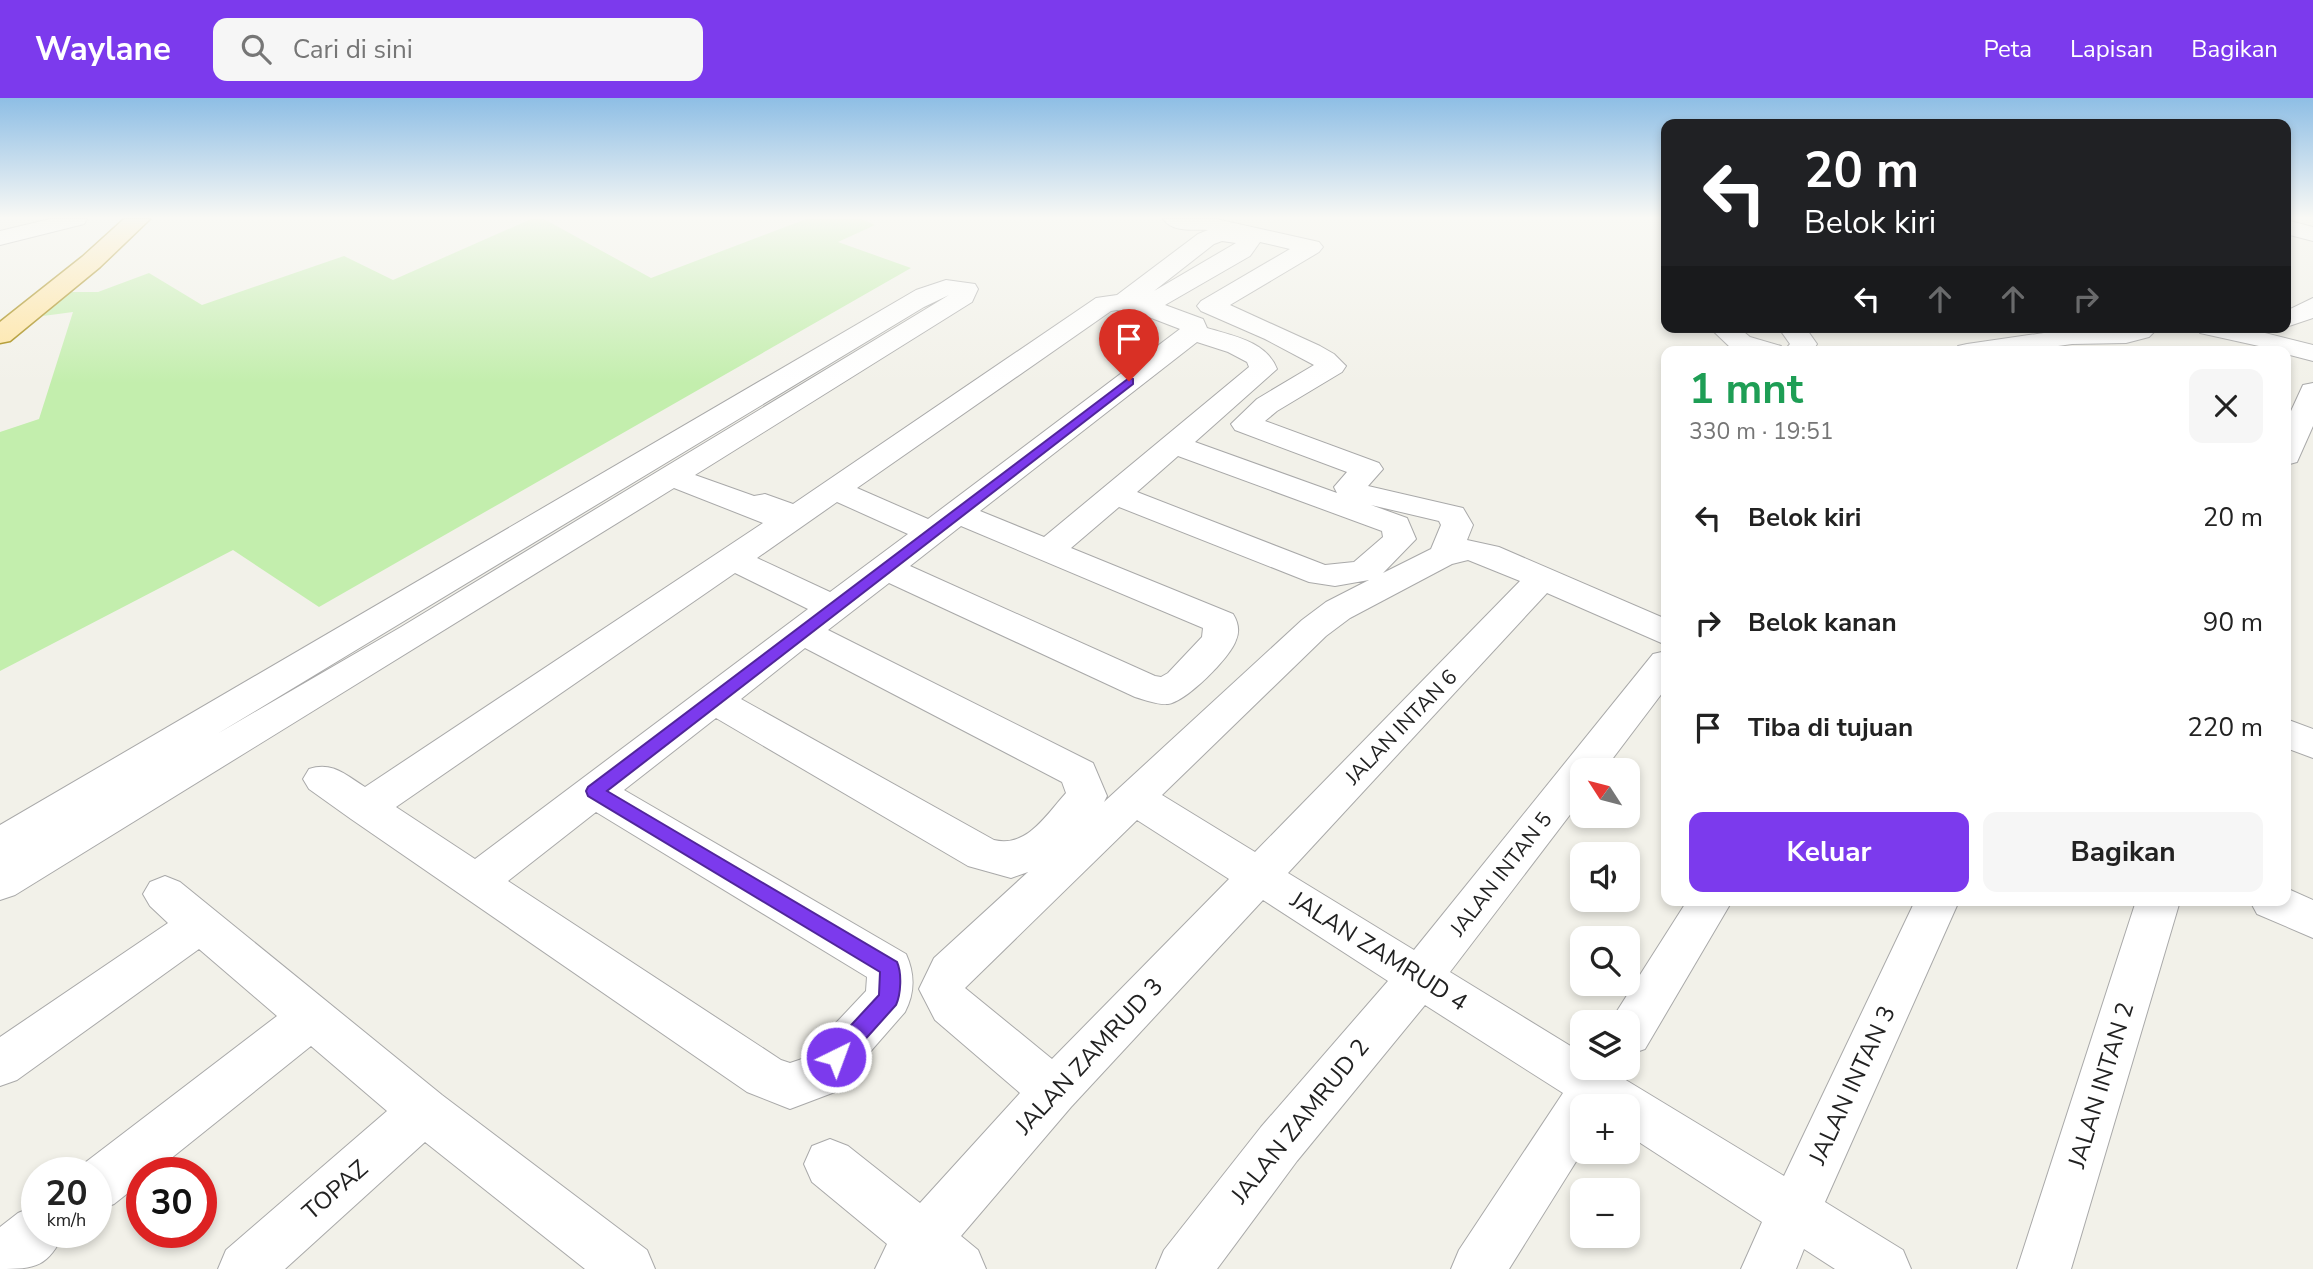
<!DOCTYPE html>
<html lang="id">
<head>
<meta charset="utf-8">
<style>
	:root { --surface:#fff; --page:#f6f6f6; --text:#222; --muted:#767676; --accent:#7c3aed }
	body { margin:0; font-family:"Nunito Sans",sans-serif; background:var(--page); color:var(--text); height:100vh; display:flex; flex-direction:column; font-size:26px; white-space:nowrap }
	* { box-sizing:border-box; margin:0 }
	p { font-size:23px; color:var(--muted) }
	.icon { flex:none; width:38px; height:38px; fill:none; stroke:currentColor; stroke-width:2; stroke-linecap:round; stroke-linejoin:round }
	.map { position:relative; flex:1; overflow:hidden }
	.details { position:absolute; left:1661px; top:248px; width:630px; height:560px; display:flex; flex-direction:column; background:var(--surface); border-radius:14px; box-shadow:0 4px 10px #0003 }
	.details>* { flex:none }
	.hud { position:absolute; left:1661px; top:21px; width:630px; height:214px; border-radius:14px; box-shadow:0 4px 10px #0003; background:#202124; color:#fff; overflow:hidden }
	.needle { width:46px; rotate:306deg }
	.controls { position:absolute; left:1570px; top:660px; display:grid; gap:14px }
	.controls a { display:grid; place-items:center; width:70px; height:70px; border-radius:14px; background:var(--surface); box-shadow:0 4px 10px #0003; font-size:35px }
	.speed { position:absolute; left:21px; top:1059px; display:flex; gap:14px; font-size:35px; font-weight:700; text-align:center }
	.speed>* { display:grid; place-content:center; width:91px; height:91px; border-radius:50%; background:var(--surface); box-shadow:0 4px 10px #0003; line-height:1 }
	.speed small { font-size:18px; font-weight:400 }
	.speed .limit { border:10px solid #d22; background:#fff; color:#111 }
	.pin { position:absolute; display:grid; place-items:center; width:60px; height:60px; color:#fff; margin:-72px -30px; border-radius:50% 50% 50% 0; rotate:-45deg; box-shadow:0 0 7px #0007 }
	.pin .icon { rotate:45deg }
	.me { position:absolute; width:77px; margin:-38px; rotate:42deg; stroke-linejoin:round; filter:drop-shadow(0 0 5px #0008) }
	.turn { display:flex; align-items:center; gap:24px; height:147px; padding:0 28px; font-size:32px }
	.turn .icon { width:91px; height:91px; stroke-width:2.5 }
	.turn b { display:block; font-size:49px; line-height:60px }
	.lanes { display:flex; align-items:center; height:66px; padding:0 28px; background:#0003; justify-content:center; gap:35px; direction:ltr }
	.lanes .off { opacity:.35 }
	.round { display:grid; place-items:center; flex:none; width:74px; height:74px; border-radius:14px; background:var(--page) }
	.summary { display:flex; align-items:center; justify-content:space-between; height:119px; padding:0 28px }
	h1 { font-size:42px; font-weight:700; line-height:52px; color:#1e9e55 }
	.button { display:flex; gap:14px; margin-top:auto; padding:14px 28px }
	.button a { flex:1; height:80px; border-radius:14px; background:var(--accent); color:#fff; font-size:28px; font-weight:700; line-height:80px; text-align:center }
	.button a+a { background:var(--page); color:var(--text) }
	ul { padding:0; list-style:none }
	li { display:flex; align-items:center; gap:21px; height:105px; padding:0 28px }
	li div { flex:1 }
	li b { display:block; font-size:26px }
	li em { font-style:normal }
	header { display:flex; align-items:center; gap:42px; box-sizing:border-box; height:98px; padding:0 35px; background:var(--accent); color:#fff }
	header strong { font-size:33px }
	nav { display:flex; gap:38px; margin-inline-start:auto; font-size:24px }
	.search { width:490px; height:63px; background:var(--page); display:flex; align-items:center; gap:18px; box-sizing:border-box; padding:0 24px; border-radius:14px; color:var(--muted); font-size:26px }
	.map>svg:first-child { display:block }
	.grass { fill:#c3eead }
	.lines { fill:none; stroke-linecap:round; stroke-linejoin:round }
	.minor-casing { stroke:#a9a9a9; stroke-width:2 }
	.major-casing { stroke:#a08300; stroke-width:3 }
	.minor { fill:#fff; fill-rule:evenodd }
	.major { fill:#ffe4a1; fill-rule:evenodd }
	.route { fill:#7c3aed; stroke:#51269a; stroke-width:2 }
	.labels { text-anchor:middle; stroke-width:5; stroke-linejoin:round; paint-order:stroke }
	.street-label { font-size:21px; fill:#222; stroke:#fff }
	.near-street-label { font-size:24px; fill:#222; stroke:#fff }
</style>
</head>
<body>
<header>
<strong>Waylane</strong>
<div class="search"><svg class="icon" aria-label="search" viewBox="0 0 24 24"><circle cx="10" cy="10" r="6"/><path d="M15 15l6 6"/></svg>Cari di sini</div>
<nav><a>Peta</a><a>Lapisan</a><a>Bagikan</a></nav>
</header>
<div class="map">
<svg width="2313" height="1171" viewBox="0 0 2313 1171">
	<rect width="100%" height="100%" fill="#f2f1e9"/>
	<path class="grass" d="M531,121h13l107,59 155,-59h55l14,6 -37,17 73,26 -592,339 -86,-57 -233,121v-239l39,-13 34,-107 -30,4 28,-24h27l51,-19 53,32 142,-49 49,24z"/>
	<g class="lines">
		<defs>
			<path id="minor" d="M50,121h37l-3,5 -84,21v-14z
				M1163,121h53l103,23 4,5 -4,5 -89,53 90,41 14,8 12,12 -4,6 -65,39 -12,10 114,42 4,6 -15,17 95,22 10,17 -6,15 32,7 167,72v26l-119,-52 -259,280 126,77 239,-296 13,-3v37l-62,82h-22v29l-132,173 132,81v15h24l178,108 131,-275h44l-134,301 78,48 8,19h-76l-31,-20 -8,20h-55l21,-47 -134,-87v-29h-46v46l-73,117h-58l8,-19 104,-157 -138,-88 -128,156 -80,108h-61l8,-19 97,-123 127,-146 -125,-81 -192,207 -110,129 17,14 8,19h-111l12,-25 -75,-62 -8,-18 8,-18 18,-7 18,7 72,57 100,-110 -85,-73 -16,-31 15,-31 94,-86 -17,6 -43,-12 -252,-148 -92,72 282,164c9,20 9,39 -1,58l-70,80 -45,17 -43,-17 -396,-273 -42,-30 -6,-10 6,-10c23,-8 37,6 56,18l398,-264 -89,-35 -659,407 -15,5v-75l916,-535 30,-10 29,4 3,5 -6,13 -277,173 59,21 11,-2 28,10 303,-206 21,-3 81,-61 10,-4c-15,-1 -35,3 -45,-11zM1222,143l14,2 -82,48 60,-47zM1260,144l30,7 -89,52 -4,5 4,5 64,28 49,26 -57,34 -26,25 4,6 112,42 -13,15 3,6 -142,-51 82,-73c-11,-28 -44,-33 -70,-41l-4,-9 -38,-14 85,-49zM949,197l-548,332 -184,107 707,-427zM1117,212l24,4 39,15 -252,190 -71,-31 254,-177zM1197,244l31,10 19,10 2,5 -205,170 -64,-26zM1178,358l204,75 1,6 -29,25 -29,3 -188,-73zM837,404l71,32 -78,58 -73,-34zM1371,407l68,16 2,4 -10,24 -48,24 33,-34 -9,-21zM1119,409l190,75 26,4 34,-6 -43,22 -24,18 -198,182 3,-6 -14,-33 -265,-133 61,-47 246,114c10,3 23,8 33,7 18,-2 63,-47 68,-64 4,-9 2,-18 -3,-26l-162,-66zM961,428l242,102 -1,9 -34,36 -7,4 -6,-1 -245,-110zM1468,462l52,21 -265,271 -93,-57 164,-159 24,-18 102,-54zM735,475l73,36 -333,250 -79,-52zM805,550l257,134 4,11c-20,22 -39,55 -72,47l-253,-141zM596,714l271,165 -1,14 -64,68 -12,4 -9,-3 -273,-179zM1137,722l92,59 -177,180 -87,-71z
				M2286,122l27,7v14l-27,-7z
				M2313,200v20l-27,9v-16z
				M1709,229h29l12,10 31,9 3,5 6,-7 -12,-17h27l12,17 -5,8h-70l-10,-3z
				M2085,229h74l-10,10 -23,6 -54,1 -56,8h-62l4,-6 9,-2z
				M2196,229h45l72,18v16l-27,-7v-2l-86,-19z
				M2313,285v43l-16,36 -11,3v-43l17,-37z
				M2286,621l27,10v29l-27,-10z
				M165,778l15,6 262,213 205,155 8,19h-70l-160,-127 -140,127h-67l8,-19 161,-139 -76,-65 -157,126h-12v10l-28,22 -18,7v-39h-20l2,-4 199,-152 -78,-67 -182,131 -17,6v-49l168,-114 -18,-17 -7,-12 7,-12z
				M2286,790l27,12v38l-56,-24 -7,-13h36z
				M1687,803h45l-87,148 -17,6v-33h-18z
				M2136,803h44l-109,368h-54z
				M37,1107v27h27c-15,35 -29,37 -64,37v-42l18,-14z"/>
			<path id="major" d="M124,121h26l-50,48 -90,74 -10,2v-21l82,-65z"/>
		</defs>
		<use href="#minor" class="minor-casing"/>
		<use href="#major" class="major-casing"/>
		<use href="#minor" class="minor"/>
		<use href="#major" class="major"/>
	</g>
	<linearGradient id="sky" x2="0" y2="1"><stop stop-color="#8ebee5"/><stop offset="0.42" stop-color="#f9f9f5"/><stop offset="1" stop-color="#f9f9f5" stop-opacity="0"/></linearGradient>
	<rect width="2313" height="285" fill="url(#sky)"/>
	<path class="route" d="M1129,280l4,1v5l-526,407 290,171c5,11 4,32 -1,43l-53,59 -7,2 -8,-2 -3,-7 3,-7 51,-55 1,-23 -292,-176 -2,-5 2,-4z"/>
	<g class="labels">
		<g class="street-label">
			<text transform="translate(1401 629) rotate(-46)" y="7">JALAN INTAN 6</text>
			<text transform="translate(1501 776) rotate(-52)" y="7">JALAN INTAN 5</text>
		</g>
		<g class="near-street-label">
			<text transform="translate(1379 853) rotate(32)" y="8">JALAN ZAMRUD 4</text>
			<text transform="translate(1089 958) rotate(-47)" y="8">JALAN ZAMRUD 3</text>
			<text transform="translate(1852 987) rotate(-65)" y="8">JALAN INTAN 3</text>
			<text transform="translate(2101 987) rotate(-73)" y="8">JALAN INTAN 2</text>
			<text transform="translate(1300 1023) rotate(-51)" y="8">JALAN ZAMRUD 2</text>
			<text transform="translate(335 1092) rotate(-41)" y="8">TOPAZ</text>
		</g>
	</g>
</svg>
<div class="controls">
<a><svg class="needle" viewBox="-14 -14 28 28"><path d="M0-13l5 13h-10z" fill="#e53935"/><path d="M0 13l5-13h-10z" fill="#767676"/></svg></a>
<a><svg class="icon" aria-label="sound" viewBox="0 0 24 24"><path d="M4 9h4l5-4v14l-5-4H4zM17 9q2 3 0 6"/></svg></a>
<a><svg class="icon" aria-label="search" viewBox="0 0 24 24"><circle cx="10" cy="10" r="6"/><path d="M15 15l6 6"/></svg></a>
<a><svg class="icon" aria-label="layers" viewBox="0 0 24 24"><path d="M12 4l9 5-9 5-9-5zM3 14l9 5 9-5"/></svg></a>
<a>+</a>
<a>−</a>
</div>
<div class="speed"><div>20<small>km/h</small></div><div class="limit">30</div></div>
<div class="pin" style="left:1129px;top:283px;background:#d93025"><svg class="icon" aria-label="arrive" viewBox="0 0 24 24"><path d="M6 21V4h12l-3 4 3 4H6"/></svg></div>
<svg class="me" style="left:836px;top:959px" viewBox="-20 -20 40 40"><circle r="17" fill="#7c3aed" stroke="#fff" stroke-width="3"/><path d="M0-11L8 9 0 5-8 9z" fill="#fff"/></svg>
<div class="hud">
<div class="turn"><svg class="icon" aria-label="left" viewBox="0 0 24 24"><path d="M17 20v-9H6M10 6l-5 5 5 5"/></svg><div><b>20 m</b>Belok kiri</div></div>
<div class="lanes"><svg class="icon" aria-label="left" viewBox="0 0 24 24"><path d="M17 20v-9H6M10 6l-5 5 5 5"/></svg><svg class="icon off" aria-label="ahead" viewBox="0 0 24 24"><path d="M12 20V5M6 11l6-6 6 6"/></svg><svg class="icon off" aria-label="ahead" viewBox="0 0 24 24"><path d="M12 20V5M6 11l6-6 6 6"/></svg><svg class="icon off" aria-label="right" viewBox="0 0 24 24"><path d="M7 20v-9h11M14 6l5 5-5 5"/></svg></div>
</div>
<section class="details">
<div class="summary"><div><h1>1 mnt</h1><p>330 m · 19:51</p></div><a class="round"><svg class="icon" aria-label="close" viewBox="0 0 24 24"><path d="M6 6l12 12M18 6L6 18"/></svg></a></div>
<ul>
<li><svg class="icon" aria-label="left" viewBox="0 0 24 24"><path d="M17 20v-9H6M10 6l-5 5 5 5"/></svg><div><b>Belok kiri</b></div><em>20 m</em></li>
<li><svg class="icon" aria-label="right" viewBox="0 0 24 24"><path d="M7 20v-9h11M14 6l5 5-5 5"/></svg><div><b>Belok kanan</b></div><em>90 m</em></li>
<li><svg class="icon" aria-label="arrive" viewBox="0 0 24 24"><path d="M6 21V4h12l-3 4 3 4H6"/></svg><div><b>Tiba di tujuan</b></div><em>220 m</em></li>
</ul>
<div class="button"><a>Keluar</a><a>Bagikan</a></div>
</section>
</div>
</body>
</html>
